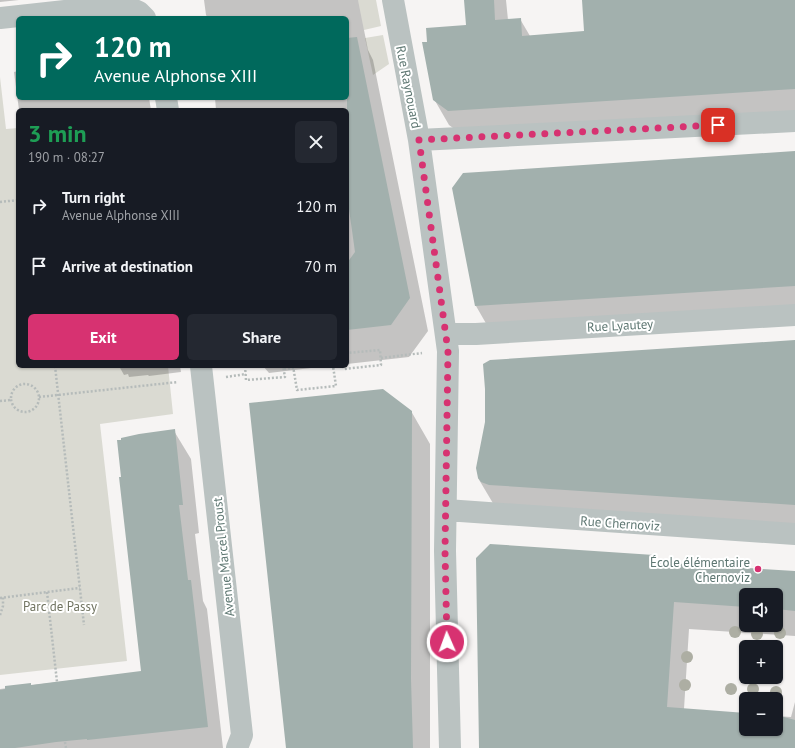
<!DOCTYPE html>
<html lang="en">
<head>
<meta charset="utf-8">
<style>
	:root { --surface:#171b24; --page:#242831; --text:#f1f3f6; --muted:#9ea1a6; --accent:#d73271 }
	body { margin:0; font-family:"PT Sans",sans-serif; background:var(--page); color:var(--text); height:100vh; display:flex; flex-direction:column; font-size:15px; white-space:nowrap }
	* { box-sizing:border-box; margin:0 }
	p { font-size:13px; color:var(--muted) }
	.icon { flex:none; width:22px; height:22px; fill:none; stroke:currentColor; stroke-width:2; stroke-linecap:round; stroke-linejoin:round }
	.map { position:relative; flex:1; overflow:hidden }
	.panel { position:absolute; left:16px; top:108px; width:333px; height:260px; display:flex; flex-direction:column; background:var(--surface); border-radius:6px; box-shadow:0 1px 3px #0004 }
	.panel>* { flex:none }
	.top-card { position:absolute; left:16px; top:16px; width:333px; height:84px; border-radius:6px; box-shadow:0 1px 3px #0004; background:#00695c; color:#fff; overflow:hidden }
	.buttons { position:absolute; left:739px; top:588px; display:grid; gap:8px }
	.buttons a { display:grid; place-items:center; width:44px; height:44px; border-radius:6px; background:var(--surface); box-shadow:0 1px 3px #0004; font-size:20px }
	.pin { position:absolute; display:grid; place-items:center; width:34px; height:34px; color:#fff; margin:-17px; border-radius:8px; box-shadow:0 2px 6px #0006 }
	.me { position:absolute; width:44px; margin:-22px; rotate:358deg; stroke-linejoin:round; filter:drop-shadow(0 0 3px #0008) }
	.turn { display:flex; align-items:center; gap:14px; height:84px; padding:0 12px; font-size:18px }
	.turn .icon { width:52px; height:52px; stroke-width:2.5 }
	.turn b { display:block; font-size:28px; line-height:34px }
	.round { display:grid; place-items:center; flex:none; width:42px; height:42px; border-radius:6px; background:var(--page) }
	.summary { display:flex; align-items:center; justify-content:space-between; height:68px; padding:0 12px }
	h1 { font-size:24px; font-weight:700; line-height:30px; color:#1e9e55 }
	.primary-button { display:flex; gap:8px; margin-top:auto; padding:8px 12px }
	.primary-button a { flex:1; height:46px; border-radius:6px; background:var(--accent); color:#fff; font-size:16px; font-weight:700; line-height:46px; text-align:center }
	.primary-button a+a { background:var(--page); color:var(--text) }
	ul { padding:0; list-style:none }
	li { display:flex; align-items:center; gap:12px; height:60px; padding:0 12px }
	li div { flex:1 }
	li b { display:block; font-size:15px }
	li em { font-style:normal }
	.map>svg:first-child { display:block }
	.green { fill:#dadad2 }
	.shadow { fill:#0003; fill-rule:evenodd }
	.building { fill:#a2b0ad }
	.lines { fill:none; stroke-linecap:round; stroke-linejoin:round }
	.path { stroke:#b5bbba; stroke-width:2.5; stroke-dasharray:2 2; stroke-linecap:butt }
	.minor { stroke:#bac2c1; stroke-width:22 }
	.tree { fill:#adaea3 }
	.route { stroke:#d73271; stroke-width:7; stroke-dasharray:0 12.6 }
	.poi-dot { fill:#d73271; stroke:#fff; stroke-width:1.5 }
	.labels { text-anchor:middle; stroke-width:4; stroke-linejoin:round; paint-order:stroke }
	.street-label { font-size:13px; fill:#5e7772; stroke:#fff }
	.poi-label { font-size:13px; fill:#5e7772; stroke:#fff; text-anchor:end }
	.park-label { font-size:13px; fill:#717461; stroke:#fff }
</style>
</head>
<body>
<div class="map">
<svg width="795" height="748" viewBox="0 0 795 748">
	<rect width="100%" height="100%" fill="#f6f4f3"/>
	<path class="green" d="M358,0h18l5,26 -17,4z
		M383,35l6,29 -16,11 -8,-37z
		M0,77l6,52 12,-1v238h150l5,48 -73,10 27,237 -127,14z"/>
	<path class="shadow" d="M0,0h19l-19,2z
		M204,0h154l10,50 5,10 55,271 -19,26 -62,7v-254h-131l-1,-12h132v-80h-139l-2,-3z
		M465,0h41l2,20 12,-1 10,17 56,-4 -3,-32h212v115l-331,21 -15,-11 -15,-26 33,-73z
		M18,71v27h131l2,12h-132l-5,-38z
		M795,152v168l-300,19 -19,-33 -6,-35z
		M795,341v194l-298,-25 -19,-32z
		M119,366h61l1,6 -32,4 -1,-1 -19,2 -1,-3 -4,1z
		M263,366h65l-59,7z
		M411,411l19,33v304h-143z
		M174,431l17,28 8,74 -4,1 8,67 4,8 16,139h-223v-59l142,-17 -20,-194z
		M654,556l4,7 137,9v64l-106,-7 -5,80 62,5v15h30v-13l15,1 4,-15v46h-314zM746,595h30v30h-30z"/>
	<path class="building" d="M464,0h30l1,20 26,-2 1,18 62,-5 -2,-31h213v89l-347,22 -15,-11 -11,-58h5l-1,-14 40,-3z
		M357,37l53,261 -19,27 -44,5v-67l8,-11 -6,-43 -2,1v-172z
		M795,151v135l-320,20 -23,-118 11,-15z
		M795,340v165l-306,-20 -8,-3 -3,-4 -2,-10 9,-46v-33l-2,-25 7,-4z
		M383,389l29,22 -1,268 2,69h-127l-37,-345z
		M175,429l8,76h-4l9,75h3l17,147 -121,13v-1l-31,3 -41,6h-15v-58l5,-1v-3l26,-3v2l110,-14 -22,-194h2l-4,-37h4v-2l18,-4z
		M490,544l164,11v7l141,9v40l-19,-2v-14h-30v12l-72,-5 -7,105 79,6v16h30v-14l19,5v28h-316l-3,-190z"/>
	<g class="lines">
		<path class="path" d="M0,202l18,-2
			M381,358l41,-5
			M55,366l29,259
			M245,366l1,14 39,-3 -2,-11
			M293,366l4,24 39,-4 -3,-20
			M343,366l1,3 37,-4 -1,-15 -33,3
			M284,369l10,-1
			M226,377l20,-3
			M11 398a14 14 0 1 1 28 0a14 14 0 1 1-28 0Z
			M39,397l139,-15
			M0,401l11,-1
			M47,592l10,90
			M0,598l80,-10
			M0,615l3,-9v-9
			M65,742l1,6"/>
		<path class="minor" d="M393,0l26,140 29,211 -3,200 5,197
			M0,18l92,-10 36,-1 11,5 6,6
			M166,98l2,12
			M419,140l376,-19
			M446,334h30l319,-19
			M201,366l41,369 -5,13
			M446,510l349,24"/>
	</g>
	<g class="tree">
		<circle cx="735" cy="632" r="6"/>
		<circle cx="780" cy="633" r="6"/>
		<circle cx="757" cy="634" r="6"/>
		<circle cx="687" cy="657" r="6"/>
		<circle cx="685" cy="685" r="6"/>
		<circle cx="731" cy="689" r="6"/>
		<circle cx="753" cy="689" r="6"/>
		<circle cx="776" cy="692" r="6"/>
	</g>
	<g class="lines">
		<path class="route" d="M447,642l-2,-91 3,-200 -29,-211 299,-15"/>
	</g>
	<circle class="poi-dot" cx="758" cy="569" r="4"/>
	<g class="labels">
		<g class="street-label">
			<text transform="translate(409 87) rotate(79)" y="5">Rue Raynouard</text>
			<text transform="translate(620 325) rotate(-3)" y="5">Rue Lyautey</text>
			<text transform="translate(620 523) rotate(4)" y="5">Rue Chernoviz</text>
			<text transform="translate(223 557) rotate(-96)" y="5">Avenue Marcel Proust</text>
		</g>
		<g class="poi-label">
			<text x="750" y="567">École élémentaire<tspan x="750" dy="15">Chernoviz</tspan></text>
		</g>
		<g class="park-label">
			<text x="60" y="611">Parc de Passy</text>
		</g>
	</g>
</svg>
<div class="buttons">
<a><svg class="icon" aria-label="sound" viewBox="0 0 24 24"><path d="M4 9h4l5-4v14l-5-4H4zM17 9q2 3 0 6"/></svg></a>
<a>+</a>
<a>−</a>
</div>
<div class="pin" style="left:718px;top:125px;background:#d93025"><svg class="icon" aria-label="arrive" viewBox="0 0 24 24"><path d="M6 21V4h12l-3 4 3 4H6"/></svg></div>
<svg class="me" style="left:447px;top:642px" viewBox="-20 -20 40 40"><circle r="17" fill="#d73271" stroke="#fff" stroke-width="3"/><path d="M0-11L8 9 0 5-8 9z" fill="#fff"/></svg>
<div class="top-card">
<div class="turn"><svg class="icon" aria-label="right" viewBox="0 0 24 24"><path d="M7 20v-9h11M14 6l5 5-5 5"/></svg><div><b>120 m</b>Avenue Alphonse XIII</div></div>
</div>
<section class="panel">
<div class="summary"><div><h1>3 min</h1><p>190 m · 08:27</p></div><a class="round"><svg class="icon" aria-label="close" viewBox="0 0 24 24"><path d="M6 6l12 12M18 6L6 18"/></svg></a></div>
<ul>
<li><svg class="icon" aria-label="right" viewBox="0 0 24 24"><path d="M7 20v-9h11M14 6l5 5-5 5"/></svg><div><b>Turn right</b><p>Avenue Alphonse XIII</p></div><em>120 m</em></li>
<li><svg class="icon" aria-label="arrive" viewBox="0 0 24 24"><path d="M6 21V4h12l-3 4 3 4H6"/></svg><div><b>Arrive at destination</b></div><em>70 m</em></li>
</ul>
<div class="primary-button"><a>Exit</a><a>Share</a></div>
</section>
</div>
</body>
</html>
